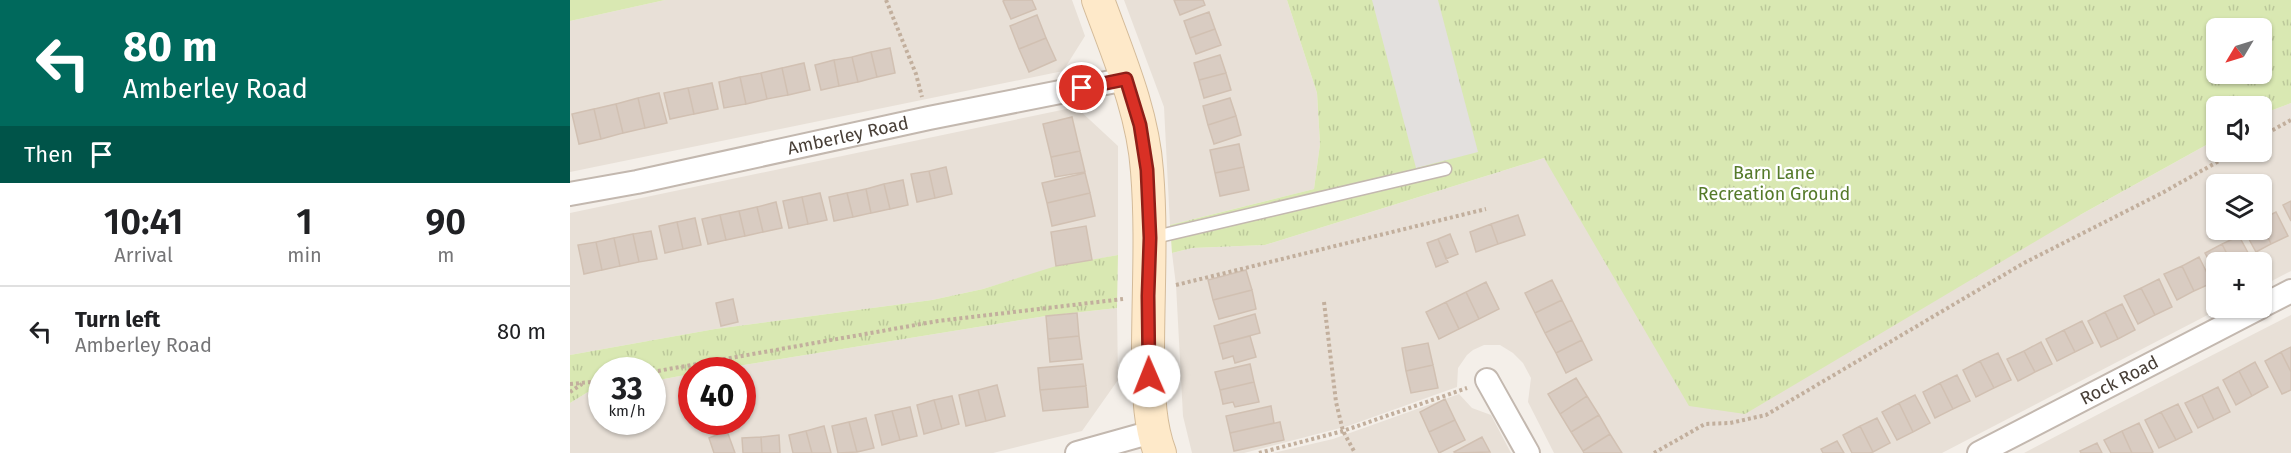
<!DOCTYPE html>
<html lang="en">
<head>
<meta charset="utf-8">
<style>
	:root { --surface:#fff; --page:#f6f6f6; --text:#202124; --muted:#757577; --line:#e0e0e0 }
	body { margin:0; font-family:"Fira Sans",sans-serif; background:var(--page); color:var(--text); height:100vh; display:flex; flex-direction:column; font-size:22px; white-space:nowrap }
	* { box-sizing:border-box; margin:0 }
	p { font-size:20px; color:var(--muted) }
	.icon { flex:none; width:33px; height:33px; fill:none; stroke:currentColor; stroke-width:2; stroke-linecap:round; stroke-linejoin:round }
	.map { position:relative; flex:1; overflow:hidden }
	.details { display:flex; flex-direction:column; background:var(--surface); width:570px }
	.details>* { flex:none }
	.banner { background:#00695c; color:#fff; overflow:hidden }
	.needle { width:39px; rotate:232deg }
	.buttons { position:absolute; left:1636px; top:18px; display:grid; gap:12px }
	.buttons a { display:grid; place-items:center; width:66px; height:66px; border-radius:9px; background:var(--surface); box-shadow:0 2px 4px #0004; font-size:30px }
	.speed { position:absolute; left:18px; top:357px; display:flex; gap:12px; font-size:30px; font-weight:700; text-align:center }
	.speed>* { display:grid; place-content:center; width:78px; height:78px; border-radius:50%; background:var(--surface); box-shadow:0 2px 4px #0004; line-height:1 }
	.speed small { font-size:15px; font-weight:400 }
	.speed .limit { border:9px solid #d22; background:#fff; color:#111 }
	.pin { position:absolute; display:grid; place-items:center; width:51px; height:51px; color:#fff; margin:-26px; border:3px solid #fff; border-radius:50%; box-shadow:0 2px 6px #0007 }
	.me { position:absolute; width:66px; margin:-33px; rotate:359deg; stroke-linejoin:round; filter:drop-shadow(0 0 4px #0008) }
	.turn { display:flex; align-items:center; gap:21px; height:126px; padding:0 24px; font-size:27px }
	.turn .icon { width:78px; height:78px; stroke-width:2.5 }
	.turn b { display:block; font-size:42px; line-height:51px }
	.then { display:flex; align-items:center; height:57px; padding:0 24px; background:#0003; gap:12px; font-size:22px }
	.eta { display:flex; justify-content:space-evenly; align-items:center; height:102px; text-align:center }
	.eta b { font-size:36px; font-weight:600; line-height:42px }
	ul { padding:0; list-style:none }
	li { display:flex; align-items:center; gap:18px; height:90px; padding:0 24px; border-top:2px solid var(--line) }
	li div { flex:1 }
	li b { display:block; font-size:22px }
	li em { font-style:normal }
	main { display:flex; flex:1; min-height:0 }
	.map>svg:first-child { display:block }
	.residential { fill:#e8e0d7; fill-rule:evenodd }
	.green { fill:#d9e8b2 }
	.park { fill:url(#park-tufts); fill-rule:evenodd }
	.parking { fill:#e3e0de }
	.building { fill:#d9ccc2; stroke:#d1c0b2; stroke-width:1.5 }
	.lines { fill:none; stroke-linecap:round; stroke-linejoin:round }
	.lane-casing { stroke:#c3b8af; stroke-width:15 }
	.street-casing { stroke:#c3b8af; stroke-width:26 }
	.secondary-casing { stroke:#d4bb99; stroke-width:34 }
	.path { stroke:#c2af9d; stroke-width:4; stroke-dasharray:3 3; stroke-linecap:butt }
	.lane { stroke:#fff; stroke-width:12 }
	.street { stroke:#fff; stroke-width:22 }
	.secondary { stroke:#fee9c9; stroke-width:32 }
	.route-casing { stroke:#8d1f18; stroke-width:15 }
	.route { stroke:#d93025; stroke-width:10 }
	.labels { text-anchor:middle; stroke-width:4.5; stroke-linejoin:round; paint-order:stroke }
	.street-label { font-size:18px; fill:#483f37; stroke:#fff }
	.park-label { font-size:18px; fill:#557a2a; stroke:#fff }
</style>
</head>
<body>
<main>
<section class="details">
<div class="banner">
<div class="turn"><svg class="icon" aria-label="left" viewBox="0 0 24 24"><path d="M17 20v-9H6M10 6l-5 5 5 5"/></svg><div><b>80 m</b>Amberley Road</div></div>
<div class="then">Then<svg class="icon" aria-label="arrive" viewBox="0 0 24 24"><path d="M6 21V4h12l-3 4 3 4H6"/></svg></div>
</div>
<div class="eta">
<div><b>10:41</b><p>Arrival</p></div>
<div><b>1</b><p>min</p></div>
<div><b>90</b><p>m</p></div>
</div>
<ul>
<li><svg class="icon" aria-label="left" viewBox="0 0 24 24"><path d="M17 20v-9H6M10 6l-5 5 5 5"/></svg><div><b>Turn left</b><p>Amberley Road</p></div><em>80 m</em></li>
</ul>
</section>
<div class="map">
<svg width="1721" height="453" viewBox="0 0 1721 453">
	<defs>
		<pattern id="park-tufts" width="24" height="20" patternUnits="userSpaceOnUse" patternTransform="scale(1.5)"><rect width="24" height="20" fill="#d9e8b2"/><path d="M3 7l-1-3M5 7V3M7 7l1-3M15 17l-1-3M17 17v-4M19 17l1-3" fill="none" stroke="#bcc89a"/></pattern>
	</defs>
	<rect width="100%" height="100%" fill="#f4efe9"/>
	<path class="residential" d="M95,0h407l13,36 -22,35 -493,101v-151z
		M554,0h163l30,93 3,51 -6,45 -144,36 -6,-118z
		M1721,103v168l-29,15v-24h-45v46h4l-279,145h-388l-26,-51 3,-24 -8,-15 -10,-10 -13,-8h-16l-11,5 -6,5 -9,13 -1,19 -109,39 -104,27h-52l-9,-37 -7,-131 -4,-32 20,-5 73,-3 279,-87 21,33 515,24 137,-76v13h45v-38zM1647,184h45v46h-45z
		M506,107l42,39v109l-62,12 -73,22 -51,11 -217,29 -145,26v-142z
		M547,308l1,72 -36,51 -89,22h-423v-50l18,-11 13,-3 1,33h50l1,-41 38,-7 1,48h50v-52h-29l333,-54z
		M1721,315v138h-267l169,-88z
		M889,394l13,14 19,7 20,38h-238l60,-14z"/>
	<path class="green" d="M0,0h95l-95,21z"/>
	<path class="park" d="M717,0h1004v103l-29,11v-8h-45v33l-137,76 -335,199 -56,-8 -145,-248 -279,87 -73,3 -20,5 -2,-28 144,-36 6,-45 -3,-51zM1647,28h45v46h-45z
		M548,255l-1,53 -71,8 -333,54h-21l-1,4 -38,7 -1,-11h-50l-1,19 -13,3 -18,11v-48l145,-26 217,-29 51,-11 73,-23z"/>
	<path class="parking" d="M802,0h66l40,152 -62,16z"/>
	<path class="building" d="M435,0h27l4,9 -25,10 -8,-18z
		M604,0h29l2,5 -25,10z
		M639,12l6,17 -25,9 -6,-17z
		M467,15l9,23 -27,11 -9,-23z
		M645,29l6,16 -25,9 -6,-16z
		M476,38l10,22 -27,12 -10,-23z
		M320,48l5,25 -18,4 -6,-25z
		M301,52l6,25 -19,5 -6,-25z
		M650,55l6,18 -27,7 -5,-17z
		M282,57l6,25 -19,4 -5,-26z
		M264,60l5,26 -18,4 -6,-25z
		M234,63l6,27 -22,5 -6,-27z
		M212,68l6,27 -21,4 -6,-26z
		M191,73l6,26 -21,5 -6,-27z
		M656,73l5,17 -27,8 -5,-18z
		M170,77l6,27 -22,4 -5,-26z
		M142,83l6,26 -24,5 -6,-26z
		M118,88l6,26 -24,5 -6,-26z
		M89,93l8,30 -22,5 -7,-30z
		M68,98l7,30 -22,5 -7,-29z
		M660,98l6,18 -28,9 -5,-19z
		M46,104l7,29 -22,6 -7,-30z
		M24,109l7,30 -22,5 -7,-30z
		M666,116l5,19 -27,9 -6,-19z
		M502,117l8,34 -29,6 -8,-33z
		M669,144l5,23 -29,6 -5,-23z
		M510,151l5,21 -30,5 -4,-20z
		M376,167l6,27 -17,4 -6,-27z
		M674,167l5,23 -29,6 -5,-23z
		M359,171l6,27 -18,4 -6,-28z
		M515,173l5,20 -43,10 -5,-20z
		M333,180l5,25 -18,4 -6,-25z
		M314,184l6,25 -19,4 -5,-24z
		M296,189l5,24 -18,4 -6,-24z
		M250,193l7,27 -19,4 -6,-27z
		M277,193l6,24 -19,4 -5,-24z
		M520,193l5,23 -43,10 -5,-23z
		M232,197l6,27 -19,4 -6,-27z
		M1721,201v20l-8,-16z
		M206,202l6,26 -19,4 -6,-25z
		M187,207l6,25 -18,4 -6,-25z
		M169,211l6,25 -19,4 -6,-25z
		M1706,212l12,24 -17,8 -9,-20v-5z
		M150,215l6,25 -18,4 -6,-25z
		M948,215l7,20 -27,9 -7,-20z
		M125,218l6,27 -18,4 -6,-27z
		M107,222l6,27 -18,4 -6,-27z
		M921,224l7,20 -22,8 -6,-20z
		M1692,224l9,20 -15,8 -12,-22h18z
		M516,226l6,34 -36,6 -5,-34z
		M81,231l6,28 -18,3 -6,-28z
		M63,234l6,28 -19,4 -6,-28z
		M880,234l8,20 -12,5 -8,-20z
		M1669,236l14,26h-22l-9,-18z
		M44,238l6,28 -18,4 -6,-28z
		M868,239l10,23 -12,5 -9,-24z
		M26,242l6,28 -18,4 -6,-29z
		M1652,244l9,18h-14v14l-12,-23z
		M1629,257l13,26 -18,8 -12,-25z
		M1612,266l12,25 -17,9 -13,-26z
		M676,270l6,20 -39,10 -5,-20z
		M1589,279l13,28 -17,8 -14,-27z
		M982,280l10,20 -27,13 -10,-20z
		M916,282l13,27 -20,10 -13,-27z
		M1571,288l14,27 -17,9 -14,-28z
		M682,290l4,19 -37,10 -6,-19z
		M896,292l13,27 -20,10 -13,-27z
		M163,299l5,23 -17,4 -5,-23z
		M992,300l10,20 -27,13 -10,-20z
		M876,302l13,27 -20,10 -13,-27z
		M1552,304l13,26 -17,9 -13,-27z
		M1535,312l13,27 -17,8 -13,-26z
		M507,313l2,23 -31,3 -2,-23z
		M685,314l5,19 -41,11 -5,-18z
		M1002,320l10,20 -26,13 -11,-20z
		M1512,321l11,22 -18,9 -11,-22z
		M1494,330l11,22 -18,9 -11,-22z
		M509,336l3,23 -32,3 -2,-23z
		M680,336l6,21 -21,6 -2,-7 -10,3 -4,-15z
		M1012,340l10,20 -26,13 -10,-20z
		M1471,342l11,22 -17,8 -11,-21z
		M858,343l5,22 -27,6 -4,-23z
		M1721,347v25l-10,-20z
		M1454,351l11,21 -17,9 -11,-22z
		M1711,352l10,20v18l-9,4 -17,-33z
		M1428,353l13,27 -17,8 -14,-27z
		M1410,361l14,27 -18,9 -13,-27z
		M1685,362l13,25 -16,9 -13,-25z
		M513,364l3,22 -46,4 -2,-22z
		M680,364l4,18 -34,8 -5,-18z
		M863,365l5,23 -27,5 -5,-22z
		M1669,371l13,25 -16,9 -13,-25z
		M1387,375l13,26 -17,8 -13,-26z
		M1006,378l11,18 -27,18 -12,-20z
		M684,382l5,20 -24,5 -2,-5 -10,2 -3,-14z
		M1370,383l13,26 -18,9 -12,-26z
		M427,385l8,31 -19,5 -8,-31z
		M516,386l2,21 -45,4 -3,-21z
		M1648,387l12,25 -16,8 -12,-25z
		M408,390l8,31 -20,5 -7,-31z
		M1345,395l15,28 -17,9 -14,-29z
		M1632,395l12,25 -16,8 -13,-25z
		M382,396l7,28 -17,5 -8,-29z
		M1017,396l12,19 -28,17 -11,-18z
		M875,399l10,21 -26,12 -9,-20z
		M364,400l8,29 -18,5 -7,-29z
		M1329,403l14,29 -16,8 -15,-28z
		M1608,404l14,28 -16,8 -15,-28z
		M701,406l3,17 -44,10 -4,-17z
		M340,407l7,29 -17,4 -8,-29z
		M322,411l8,29 -18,5 -7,-30z
		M1591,412l15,28 -17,8 -14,-28z
		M1029,415l11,19 -27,17 -12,-19z
		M296,418l8,30 -17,4 -8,-30z
		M1307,418l13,25 -17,9 -13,-26z
		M885,420l10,20 -26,13 -10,-21z
		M279,422l8,30 -19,1 -6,-27z
		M710,422l4,18 -50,11 -4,-18z
		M1569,423l14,29 -2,1h-19l-10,-22z
		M254,426l7,27h-19l-6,-22z
		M1290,426l13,26 -3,1h-18l-9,-18z
		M157,431l8,22h-21l-5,-15z
		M236,431l6,22h-19l-4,-18z
		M1552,431l10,22h-21l-7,-13z
		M1040,434l12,19h-38l-1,-2z
		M209,435l1,18h-18l-1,-16z
		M191,437l1,16h-19l-1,-15z
		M912,437l8,15 -35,1 -1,-1z
		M1267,441l7,12h-21l-2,-4z
		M1527,443l5,10h-21l-1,-2z"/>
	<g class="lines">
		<defs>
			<path id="lane" d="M581,238l294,-69"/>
			<g id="street">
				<path id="s1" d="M0,194l67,-12 292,-64 197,-39"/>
				<path d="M1692,306l29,-15"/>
				<path d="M917,380l41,73"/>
				<path d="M507,453l75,-21"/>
				<path id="s2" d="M1409,453l280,-145"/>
			</g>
			<path id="secondary" d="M528,0c20,55 45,112 49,171 5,61 1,122 1,183 1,34 0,67 12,99"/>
		</defs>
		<use href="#lane" class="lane-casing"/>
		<use href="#street" class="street-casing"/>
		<use href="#secondary" class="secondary-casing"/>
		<path class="path" d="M316,0l30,74 6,23
			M1692,136l29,-16
			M606,285l310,-76
			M754,302l12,100 7,29 12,22
			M82,372l286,-51 185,-22
			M0,384l32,-3
			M0,392l12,-8
			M689,453l84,-22 124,-43
			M1084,453l51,-29 25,-1 36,-8 258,-152 138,-70 73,-41"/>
		<use href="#lane" class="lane"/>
		<use href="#street" class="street"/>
		<use href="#secondary" class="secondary"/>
	</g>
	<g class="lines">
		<defs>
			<path id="route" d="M512,88l44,-9 14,46 7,45 3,68 -2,58 1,80"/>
		</defs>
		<use href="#route" class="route-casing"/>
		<use href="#route" class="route"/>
	</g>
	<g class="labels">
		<g class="street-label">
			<text dy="6" stroke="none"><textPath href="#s1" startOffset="284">Amberley Road</textPath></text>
			<text dy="6" stroke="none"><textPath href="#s2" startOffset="158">Rock Road</textPath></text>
		</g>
		<g class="park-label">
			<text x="1204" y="179">Barn Lane<tspan x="1204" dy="21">Recreation Ground</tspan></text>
		</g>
	</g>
</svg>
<div class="buttons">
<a><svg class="needle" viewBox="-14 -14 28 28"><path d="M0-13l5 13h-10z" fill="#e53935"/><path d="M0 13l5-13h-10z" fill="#757577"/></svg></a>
<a><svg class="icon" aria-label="sound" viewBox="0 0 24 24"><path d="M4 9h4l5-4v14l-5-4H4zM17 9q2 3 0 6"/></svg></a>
<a><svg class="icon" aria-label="layers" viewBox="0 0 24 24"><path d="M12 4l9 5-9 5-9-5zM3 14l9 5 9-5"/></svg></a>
<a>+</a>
</div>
<div class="speed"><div>33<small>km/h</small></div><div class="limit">40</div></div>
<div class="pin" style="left:512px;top:88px;background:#d93025"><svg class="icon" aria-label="arrive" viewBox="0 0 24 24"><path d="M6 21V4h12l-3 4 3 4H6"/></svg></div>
<svg class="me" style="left:579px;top:376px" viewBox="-20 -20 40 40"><circle r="19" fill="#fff"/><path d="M0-13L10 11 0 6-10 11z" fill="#d93025"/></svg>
</div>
</main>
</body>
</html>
